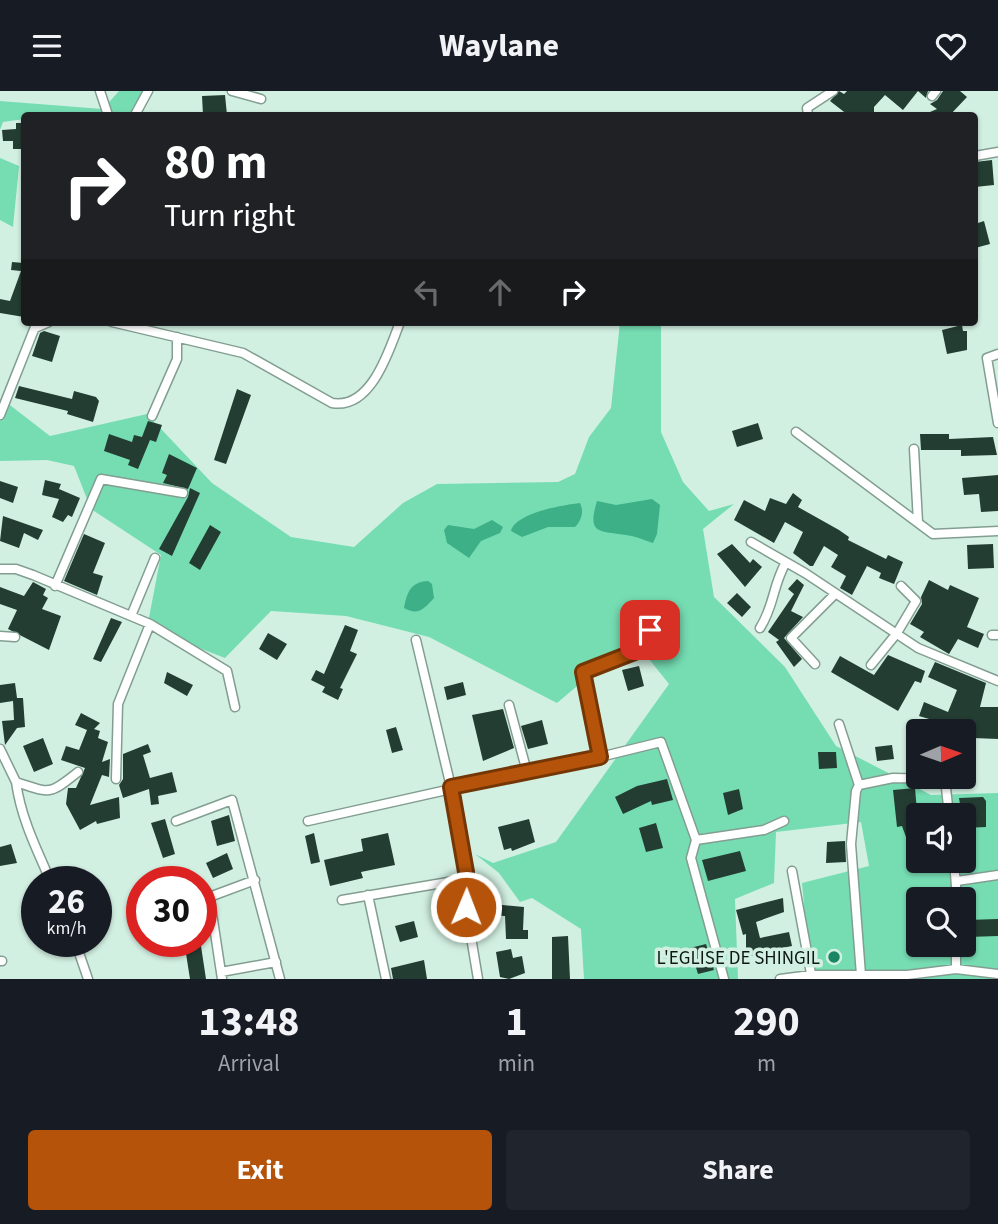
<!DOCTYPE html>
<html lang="en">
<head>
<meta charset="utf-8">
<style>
	:root { --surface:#171b24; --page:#20242c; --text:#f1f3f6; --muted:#9ea1a6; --accent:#b45309 }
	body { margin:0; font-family:"Source Sans 3",sans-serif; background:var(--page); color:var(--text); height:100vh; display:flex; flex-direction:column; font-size:26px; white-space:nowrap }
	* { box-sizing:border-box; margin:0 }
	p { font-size:23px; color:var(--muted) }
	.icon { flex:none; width:38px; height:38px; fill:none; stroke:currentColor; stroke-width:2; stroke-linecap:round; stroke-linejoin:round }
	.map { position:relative; height:888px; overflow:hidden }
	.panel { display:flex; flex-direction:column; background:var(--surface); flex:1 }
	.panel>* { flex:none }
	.hud { position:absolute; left:21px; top:21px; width:957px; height:214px; border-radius:7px; box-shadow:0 2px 5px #0004; background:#202124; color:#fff; overflow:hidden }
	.needle { width:46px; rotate:88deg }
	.fabs { position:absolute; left:906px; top:628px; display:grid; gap:14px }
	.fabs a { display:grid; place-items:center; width:70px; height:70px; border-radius:7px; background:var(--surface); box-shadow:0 2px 5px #0004; font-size:35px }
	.speed { position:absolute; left:21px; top:775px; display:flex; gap:14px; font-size:35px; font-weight:700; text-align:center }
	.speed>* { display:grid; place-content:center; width:91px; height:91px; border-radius:50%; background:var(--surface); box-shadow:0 2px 5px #0004; line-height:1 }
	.speed small { font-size:18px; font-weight:400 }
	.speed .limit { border:10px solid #d22; background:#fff; color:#111 }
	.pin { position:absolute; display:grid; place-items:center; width:60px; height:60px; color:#fff; margin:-30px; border-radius:14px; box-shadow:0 4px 10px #0006 }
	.me { position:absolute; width:77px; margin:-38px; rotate:1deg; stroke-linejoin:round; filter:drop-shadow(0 0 5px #0008) }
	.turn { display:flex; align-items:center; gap:24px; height:147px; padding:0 28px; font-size:32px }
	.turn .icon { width:91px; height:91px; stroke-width:2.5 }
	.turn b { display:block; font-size:49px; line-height:60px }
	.lanes { display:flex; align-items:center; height:66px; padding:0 28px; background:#0003; justify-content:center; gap:35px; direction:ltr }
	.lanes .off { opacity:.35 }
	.eta { display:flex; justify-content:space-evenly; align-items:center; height:119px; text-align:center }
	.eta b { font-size:42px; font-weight:700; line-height:49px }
	.button { display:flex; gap:14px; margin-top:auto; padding:14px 28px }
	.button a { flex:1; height:80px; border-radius:7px; background:var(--accent); color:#fff; font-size:28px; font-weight:700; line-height:80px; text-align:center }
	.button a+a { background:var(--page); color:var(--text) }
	header { display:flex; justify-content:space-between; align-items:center; height:91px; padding:0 28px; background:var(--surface); font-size:32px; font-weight:700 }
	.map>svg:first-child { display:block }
	.green { fill:#76ddb3; fill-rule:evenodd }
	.water { fill:#3db087 }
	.building { fill:#243d32 }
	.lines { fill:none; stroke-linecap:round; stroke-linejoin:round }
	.minor-casing { stroke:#829e91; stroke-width:11 }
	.minor { stroke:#fff; stroke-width:8 }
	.route-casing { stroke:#753606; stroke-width:18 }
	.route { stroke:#b45309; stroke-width:12 }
	.poi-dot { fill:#1b8663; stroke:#d2f0e2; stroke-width:2.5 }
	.labels { text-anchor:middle; stroke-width:7; stroke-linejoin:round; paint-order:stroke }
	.poi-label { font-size:19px; fill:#0d1813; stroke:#d2f0e2; text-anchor:end }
</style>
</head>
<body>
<header><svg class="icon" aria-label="menu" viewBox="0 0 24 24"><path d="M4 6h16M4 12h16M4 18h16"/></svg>Waylane<svg class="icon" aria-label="heart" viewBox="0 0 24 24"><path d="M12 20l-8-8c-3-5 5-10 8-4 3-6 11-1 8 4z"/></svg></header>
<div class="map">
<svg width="998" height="888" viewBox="0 0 998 888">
	<rect width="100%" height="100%" fill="#d2f0e2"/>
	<path class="green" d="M119,0h25l-10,24h-110v4l-21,3 -3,8v-29l103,8z
		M0,67l19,8 -6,61 -13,-7z
		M620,231h41v110l22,50 26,29 25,-7 -31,25 11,68 71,70 51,79 95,49 67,-2v186h-181l-7,-7 -8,-89 67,-17 -8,-44 -85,10 -2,51 -39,16 3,80h-154l-3,-50 -49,-31 -12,4 -21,-29 -24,-19 18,9 63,-21 113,-158 -36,-45 -76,64 -128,-66 -83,-21 -75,-5 -46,47 -78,-30 14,-73 -70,-46 -17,-43 -27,-6 -47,1v-59l31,-59 -25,59 44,34 97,-22 65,69 79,54 63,10 49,-44 34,-19 121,-2 17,-8 14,-37 22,-29zM919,724h45v46h-45zM919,808h45v46h-45z"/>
	<path class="water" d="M652,408l8,6 -3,29 -4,9c-9,-3 -18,-7 -27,-8 -28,-4 -39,-1 -29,-34l19,4z
		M580,412c4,8 2,17 -5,24h-27l-26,10 -11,-6c4,-18 52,-26 69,-28z
		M492,429l11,7 -3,6 -19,8 -12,17 -22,-15 -3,-13 4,-5 26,4z
		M428,490l4,3 2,14c-10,11 -16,18 -30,10 3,-15 6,-26 24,-27z"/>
	<path class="building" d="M839,0l5,3 3,-3h81l-2,7 -8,-7 -15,19 -18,-15 -11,12v8h-26l-18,-14z
		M943,0h17l7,6 -17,18h-27l14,-6 -7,-5 7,-4z
		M225,4l2,20h-24l-1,-19z
		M16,32h8v26h-11v-8h-10l-1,-11 14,-1z
		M992,69l2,25 -19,2v-25z
		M984,130l6,23 -15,4v-24z
		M12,171l12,1v54l-24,-4v-14l10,2 11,-30 -10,-1z
		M962,234l1,6h4v19l-20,4 -5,-24z
		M44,240l16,5 -8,26 -20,-6 8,-23z
		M19,295l53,13 2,-8 22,6 3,4 -6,21 -26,-8 1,-3 -53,-13z
		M237,298l14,6 -25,69 -12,-4z
		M148,330l14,4 -6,17 -6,-2 -12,29 -10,-4 2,-5 -26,-9 5,-17 23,8 2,-7 8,2z
		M758,332l5,16 -26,8 -5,-16z
		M920,343h29v5l44,-2 4,18 -36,1v-6h-40z
		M169,363l28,14 -9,21 -25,-6 4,-8 -5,-2z
		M998,384v36l-17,1 -2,-18 -15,1 -2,-17z
		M45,389l16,4 -2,5 21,9 -8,19 -4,-2 -5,7 -11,-5 7,-18 -17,-4z
		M0,390l18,6 -5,16 -13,-5z
		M190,397l10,5 -28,63 -13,-7 29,-52z
		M793,402l9,7 -4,7 41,23 10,7 -1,3 38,19 2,-4 15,7 -9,22 -15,-6 2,-5 -14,-7 -15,29 -12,-7 6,-12 -15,-9 7,-12 -14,-9 -11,20h-3l-17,-13 10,-21 -18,-10 -11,21 -40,-23 10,-20 21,11 5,-13 16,6z
		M3,425l40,14 -5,10 -14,-7 -5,15 -19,-7z
		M210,434l11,7 -21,38 -11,-7z
		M84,443l21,9 -12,30 10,3 -6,19 -33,-14z
		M732,453l18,19 3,-4 9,8 -17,20 -28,-33z
		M993,453l1,24 -26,1 -1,-24z
		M797,488l7,6 -13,26 12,6 -19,21 18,21 -8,8 -18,-25 3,-2 -11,-8 26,-38 -6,-5z
		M929,489l19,10 2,-5 29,13 -12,29 17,7 -6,14 -20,-9 -9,15 -29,-17 4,-5 -14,-8 12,-20 -1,-7z
		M33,491l13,7 -3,6 5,3 -6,11 19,7 -12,34 -41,-21 9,-19 -17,-6v-17l24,9z
		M737,502l14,14 -9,10 -15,-14z
		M111,527l11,4 -21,40 -8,-3z
		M345,534l13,5 -8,21 7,3 -17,34 3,1 -5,11 -16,-8 3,-5 -14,-7 5,-10 8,4z
		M268,542l19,11 -10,16 -18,-11z
		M888,564l37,16 -4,12 -6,-2 -17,30 -67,-39 9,-16 34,19z
		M935,571l51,21 -6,24h18v32l-25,-1v-6l-54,-16 5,-14 24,10 9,-22 -29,-13z
		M639,575l5,20 -16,5 -6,-21z
		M167,581l26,13 -6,11 -23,-13z
		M463,591l3,13 -19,5 -3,-13z
		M15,592l2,15h6l2,29 -8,1 -12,17 -3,-24 12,-1 -1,-19 -13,2v-18z
		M503,618l11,39 -31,13 -11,-46z
		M81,622l19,10 -6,6 6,2 -2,7 10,4 -6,20 8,-3 -1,18 -7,-2 -12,30 29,-8 1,21 -23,6 -1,-3 -16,9 -14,-26 2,-16h8l9,-20 -24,-8 5,-14 13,4 8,-20 -12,-5z
		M542,629l6,24 -20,5 -7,-23z
		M396,636l7,23 -11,3 -6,-23z
		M43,647l10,26 -19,8 -11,-26z
		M148,653l3,8 -8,3 7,23 22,-6 5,20 -19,4 1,8 -8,1 -2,-16 -26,9 -4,-13 4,-6v-25z
		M892,654l2,14 -17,2 -2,-14z
		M818,661h18l1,16 -18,1z
		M667,688l6,21 -21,5 -1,-4 -28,13 -8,-17 22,-11z
		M915,697l4,47 -13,2 -4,-11 -5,1 -4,-37z
		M739,698l4,20 -15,6 -5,-22z
		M983,706l3,4v26l-22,1 -5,-30z
		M229,724l6,26 -18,5 -6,-25z
		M165,728l10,35 -12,4 -12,-35z
		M529,728l6,23 -23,9 -1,-3 -7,2 -6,-23z
		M656,732l7,25 -17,4 -7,-24z
		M314,742l6,29 -9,2 -6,-28z
		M388,742l7,32 -34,7 2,6 -33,8 -6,-26 39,-9 -2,-12z
		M845,750l1,21 -20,1 1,-21z
		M11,753l6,19 -17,3v-19z
		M740,760l6,20 -38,10 -6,-21z
		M227,762l6,16 -20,9 -7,-15z
		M484,792l8,1v20l32,3 -1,23h5v9h-22l-1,-23 -23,-1z
		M783,807l1,14 -28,10 4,16 29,-6 3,14 -15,3 1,6 -32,1v-22l-3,1 -7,-25z
		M998,828v17l-30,1 -1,-17z
		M414,830l4,16 -18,5 -5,-16z
		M568,845l2,43h-18v-42z
		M184,850h9l1,6 7,-1 5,33h-16z
		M706,853l8,26 -16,4 -8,-26z
		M511,858l2,9 9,-2 3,17 -16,6 -9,-2 -4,-25z
		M424,869l3,19h-34l-2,-11z"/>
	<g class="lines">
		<defs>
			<path id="minor" d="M100,0l8,24
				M232,0l29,8
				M932,5l4,-5
				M135,24l13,-24
				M808,24l-1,-7 26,-17
				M975,65l23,-4
				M112,231l131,31 89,50c39,7 57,-52 68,-81
				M35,237l14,-6
				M998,263l-11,4 11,65
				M0,324l37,-93
				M152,325l25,-57v-22
				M796,341l137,102 65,-3
				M914,358l4,73
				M751,451l54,31 113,75 80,33
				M0,478h16l17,6 117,49 77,47 8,36
				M55,495l46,-107 82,14
				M131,525l24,-58
				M760,537c15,-24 12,-41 26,-66
				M992,544h6
				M0,545l15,1
				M416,549l35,147 15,85v35l12,72
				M815,573l-24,-26 44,-44
				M871,574l26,-32 19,-32 -15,-15
				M839,633l20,61
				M0,658l16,33c35,11 32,14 62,-10
				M600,666l61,-15 35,98 -5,18 33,121
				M527,681l73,-15 -17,-85 59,-23 17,-39
				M116,688l2,-75 32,-80
				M16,691c5,36 20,66 35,100
				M176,730l56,-21 48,179
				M308,730l219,-49 -18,-67
				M696,749l68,-10 20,-9
				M954,770l3,38
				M792,780l20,108
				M957,790l41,-6
				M368,804l18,84
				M342,809l124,-21
				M75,850l13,38
				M0,870h2
				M956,878v-24
				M221,881l55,-10
				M861,884l-10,-131 5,-53 3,-6 34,-7 52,1 4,36
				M222,888l-12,-79 2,-4 43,-16
				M780,888l31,-4h96l49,-6 42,5"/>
		</defs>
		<use href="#minor" class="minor-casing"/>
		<use href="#minor" class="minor"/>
	</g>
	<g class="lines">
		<defs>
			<path id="route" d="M466,816v-35l-15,-85 149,-30 -17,-85 59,-23 8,-19"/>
		</defs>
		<use href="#route" class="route-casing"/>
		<use href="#route" class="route"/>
	</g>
	<circle class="poi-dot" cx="834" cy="866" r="7"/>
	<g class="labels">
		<g class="poi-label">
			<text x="820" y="873">L'EGLISE DE SHINGIL</text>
		</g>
	</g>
</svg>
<div class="fabs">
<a><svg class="needle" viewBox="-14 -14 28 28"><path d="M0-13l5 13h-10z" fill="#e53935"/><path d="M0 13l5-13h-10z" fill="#9ea1a6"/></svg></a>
<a><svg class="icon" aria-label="sound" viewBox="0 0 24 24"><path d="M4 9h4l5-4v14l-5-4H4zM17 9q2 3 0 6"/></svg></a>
<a><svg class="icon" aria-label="search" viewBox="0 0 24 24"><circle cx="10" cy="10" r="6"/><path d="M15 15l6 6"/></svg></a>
</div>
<div class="speed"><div>26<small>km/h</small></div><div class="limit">30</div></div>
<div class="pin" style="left:650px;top:539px;background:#d93025"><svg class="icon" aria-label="arrive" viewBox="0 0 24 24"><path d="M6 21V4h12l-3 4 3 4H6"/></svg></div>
<svg class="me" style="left:466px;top:816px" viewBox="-20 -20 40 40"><circle r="17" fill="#b45309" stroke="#fff" stroke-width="3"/><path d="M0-11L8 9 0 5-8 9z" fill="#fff"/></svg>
<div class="hud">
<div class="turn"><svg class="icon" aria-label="right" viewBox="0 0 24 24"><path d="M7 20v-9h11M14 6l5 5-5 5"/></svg><div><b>80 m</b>Turn right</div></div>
<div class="lanes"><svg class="icon off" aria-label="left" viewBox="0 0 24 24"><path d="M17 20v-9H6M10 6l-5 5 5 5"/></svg><svg class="icon off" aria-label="ahead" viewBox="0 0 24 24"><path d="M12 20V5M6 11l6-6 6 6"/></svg><svg class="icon" aria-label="right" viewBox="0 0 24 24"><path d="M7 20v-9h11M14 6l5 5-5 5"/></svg></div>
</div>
</div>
<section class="panel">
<div class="eta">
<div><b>13:48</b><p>Arrival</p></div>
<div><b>1</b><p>min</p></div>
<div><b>290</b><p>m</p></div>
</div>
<div class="button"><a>Exit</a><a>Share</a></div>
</section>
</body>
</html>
